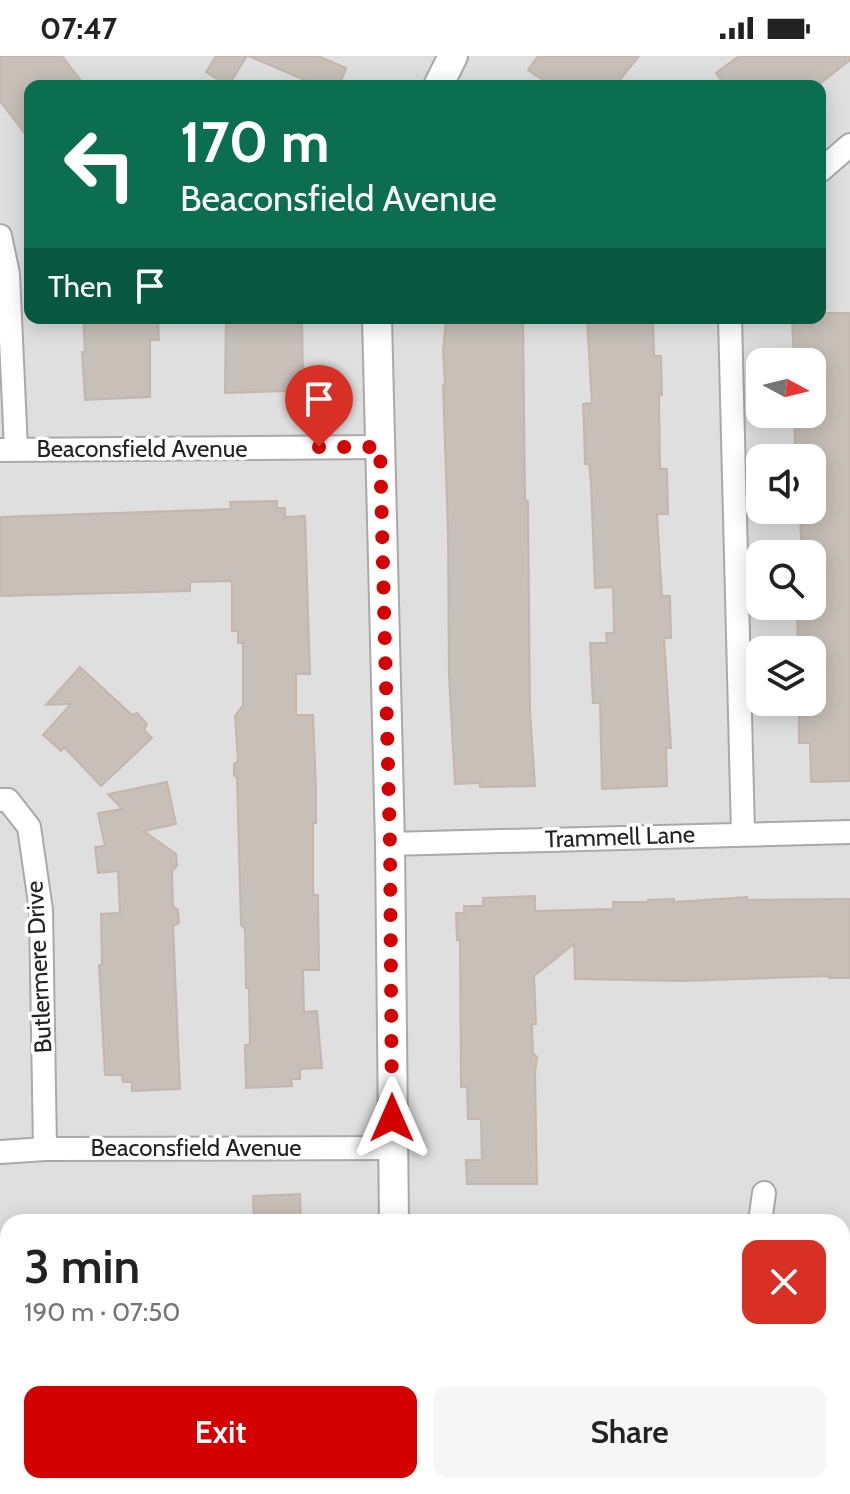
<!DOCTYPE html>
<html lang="en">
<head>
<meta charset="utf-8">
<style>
	:root { --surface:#fff; --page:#f6f6f6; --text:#222; --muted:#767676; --accent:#d40000 }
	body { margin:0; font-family:Cabin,sans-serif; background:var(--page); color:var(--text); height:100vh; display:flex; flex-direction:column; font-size:30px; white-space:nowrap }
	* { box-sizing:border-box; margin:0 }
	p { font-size:26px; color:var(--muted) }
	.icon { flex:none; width:44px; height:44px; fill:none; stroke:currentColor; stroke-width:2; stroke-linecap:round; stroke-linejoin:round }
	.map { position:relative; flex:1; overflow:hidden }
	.details { position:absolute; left:0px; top:1158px; width:850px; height:280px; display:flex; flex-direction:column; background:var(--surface); border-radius:24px 24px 0 0; box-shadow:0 4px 20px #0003 }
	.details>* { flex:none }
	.top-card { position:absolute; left:24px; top:24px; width:802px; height:244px; border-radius:16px; box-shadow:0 4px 20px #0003; background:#0b6e4f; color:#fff; overflow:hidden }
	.needle { width:52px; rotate:97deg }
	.fabs { position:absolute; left:746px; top:292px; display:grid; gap:16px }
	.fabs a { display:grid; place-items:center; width:80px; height:80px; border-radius:16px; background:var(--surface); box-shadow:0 4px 20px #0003; font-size:40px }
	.pin { position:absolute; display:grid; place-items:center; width:68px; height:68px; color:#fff; margin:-82px -34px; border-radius:50% 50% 50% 0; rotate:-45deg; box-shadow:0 0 8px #0007 }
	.pin .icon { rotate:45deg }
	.me { position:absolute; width:88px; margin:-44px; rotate:0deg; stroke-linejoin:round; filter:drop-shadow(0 0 6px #0008) }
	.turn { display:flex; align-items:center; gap:28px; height:168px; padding:0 24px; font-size:36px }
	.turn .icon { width:104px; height:104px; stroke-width:2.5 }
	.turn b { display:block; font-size:56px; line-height:68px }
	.then { display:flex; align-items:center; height:76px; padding:0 24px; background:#0003; gap:16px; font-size:30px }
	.round { display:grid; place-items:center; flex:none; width:84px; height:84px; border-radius:16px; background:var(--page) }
	.overview { display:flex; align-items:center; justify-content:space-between; height:136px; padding:0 24px }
	h1 { font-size:48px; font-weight:600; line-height:60px }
	.cta { display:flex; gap:16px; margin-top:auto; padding:16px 24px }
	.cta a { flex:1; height:92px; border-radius:16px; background:var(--accent); color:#fff; font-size:32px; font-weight:600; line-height:92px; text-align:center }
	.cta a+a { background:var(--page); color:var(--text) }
	.status { display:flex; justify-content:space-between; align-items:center; height:56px; padding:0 40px; background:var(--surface); direction:ltr }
	.status svg { height:22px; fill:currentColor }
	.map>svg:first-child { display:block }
	.residential { fill:#e0dfdf; fill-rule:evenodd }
	.building { fill:#c7bfb8; stroke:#c4b6ab; stroke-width:2 }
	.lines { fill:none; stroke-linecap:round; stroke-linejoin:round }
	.minor-casing { stroke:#a9a9a9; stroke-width:26 }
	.tertiary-casing { stroke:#a9a9a9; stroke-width:32 }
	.minor { stroke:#fff; stroke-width:22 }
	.tertiary { stroke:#fff; stroke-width:28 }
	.route { stroke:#d40000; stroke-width:14; stroke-dasharray:0 25.2 }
	.labels { text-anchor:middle; stroke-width:7; stroke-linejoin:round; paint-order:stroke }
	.street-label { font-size:24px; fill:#222; stroke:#fff }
</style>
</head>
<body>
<div class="status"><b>07:47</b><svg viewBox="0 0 49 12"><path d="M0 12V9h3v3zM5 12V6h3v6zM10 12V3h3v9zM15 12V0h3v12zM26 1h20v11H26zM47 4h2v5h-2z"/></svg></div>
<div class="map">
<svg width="850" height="1438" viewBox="0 0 850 1438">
	<rect width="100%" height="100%" fill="#f2efe9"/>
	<path class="residential" d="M0,0h850v1438h-850zM30,30h790v232h-790zM760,306h52v52h-52zM760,402h52v52h-52zM760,498h52v52h-52zM760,594h52v52h-52zM8,1166h834v264h-834z"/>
	<path class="building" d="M0,0h62l23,30h-55v54l-30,-39z
		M216,0h31l-19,30 -22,-14z
		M248,0h70l28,12 -7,18h-20z
		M538,0h101l-24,30h-63l-24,-16z
		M739,0h111v4l-33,26h-91l-10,-13z
		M820,257h30v468l-39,1 -1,-39h-11v-40l13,-1v-52h-14l-1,-44h15v-52h-4v-10l-7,-5 -1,-27 12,-2v-52h-4l-1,-9h-12l-1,-35h18v-52h-18l-2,-44h28z
		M83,262l75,2 1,20h-9v57l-65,3 -3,-48h3z
		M226,262h76l1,64 -12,1v8l-66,2z
		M446,262h77l2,181 3,3 2,209 5,75 -55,1v-4l-25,1 -6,-108 -1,-143 -5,-148h2l-2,-34z
		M653,262l1,38h7l1,39h-3l1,74h7l1,45h-11l5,82h8l1,42h-7l7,110h-5l1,38 -65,3 -2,-86h-7l-3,-60h17l-1,-10h8l-1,-46 -18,1 -4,-105 -2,-19h-4l-1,-38 -1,-22 9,-1 -5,-83z
		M277,445v7h8v9l20,-1 5,158h-14v41h17l3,73v35h-3v72h5l1,75h-16l1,42 13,-1 5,57 -22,1v10h-9l1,7 -46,2 -1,-43 5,-1 -1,-56h-3l-1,-59 -4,-4 -4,-147 -3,-3v-11l4,-3 -3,-45 8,-11v-62h-5v-12h-6v-50l-42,1v9l-190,5v-79l231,-8 -1,-7z
		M80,611l52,48 5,-2 10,11 -3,6 8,8 -51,48 -37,-39 -3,4 -18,-16 28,-31 -25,1z
		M167,726l9,42 -32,7 32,23 1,12 -5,5 1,35 5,4 1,13 -6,3 7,163 -48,2v-9h-9l-1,-7h-17l-6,-110h3l-1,-51 19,-1 -2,-42 -20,2 -3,-26 10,-1 -7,-33 24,-4 -14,-15z
		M535,840v15l78,-2v-7h35v-2l26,-1v3l73,-5v3l103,-1v79h-21v-2l-146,5 -108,-2 -1,-35 -40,32 2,48h-4l1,29 4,4 -2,16 2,111h-70l-1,-24h16l-1,-41h-13l-1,-32h-6l-1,-147h-3l-1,-27h8v-7h19v-8z
		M300,1138l1,28h-47l-1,-26z"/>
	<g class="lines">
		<defs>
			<path id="minor" d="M820,115l30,-26
				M0,180l8,38 8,175
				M730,262l13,515
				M0,394l380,-3
				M0,744h8l21,27 12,83 4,239
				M390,788l460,-12
				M0,1096l45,-3 347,-1
				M760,1166l4,-29
				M751,1430l3,8"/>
			<path id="tertiary" d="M438,30l15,-30
				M377,262l13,526 4,378
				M409,1430l1,8"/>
		</defs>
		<use href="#minor" class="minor-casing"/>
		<use href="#tertiary" class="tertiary-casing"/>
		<use href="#minor" class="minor"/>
		<use href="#tertiary" class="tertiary"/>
	</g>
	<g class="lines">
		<path class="route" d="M319,391h61l10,397 2,274"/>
	</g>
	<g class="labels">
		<g class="street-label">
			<text x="142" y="401">Beaconsfield Avenue</text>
			<text transform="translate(620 781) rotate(-2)" y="8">Trammell Lane</text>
			<text transform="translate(39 911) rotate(-93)" y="8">Butlermere Drive</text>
			<text x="196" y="1100">Beaconsfield Avenue</text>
		</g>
	</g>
</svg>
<div class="fabs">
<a><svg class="needle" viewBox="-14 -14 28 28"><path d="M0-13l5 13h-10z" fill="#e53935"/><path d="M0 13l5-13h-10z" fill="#767676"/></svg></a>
<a><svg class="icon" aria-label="sound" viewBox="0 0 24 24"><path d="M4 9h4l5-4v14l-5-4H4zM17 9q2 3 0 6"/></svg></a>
<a><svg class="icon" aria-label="search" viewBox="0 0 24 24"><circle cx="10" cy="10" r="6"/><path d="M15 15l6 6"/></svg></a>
<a><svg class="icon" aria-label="layers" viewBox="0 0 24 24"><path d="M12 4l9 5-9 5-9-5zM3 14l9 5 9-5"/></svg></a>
</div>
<div class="pin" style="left:319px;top:391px;background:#d93025"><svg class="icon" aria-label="arrive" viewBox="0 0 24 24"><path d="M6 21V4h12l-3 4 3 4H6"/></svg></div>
<svg class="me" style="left:392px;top:1062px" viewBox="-20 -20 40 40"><path d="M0-17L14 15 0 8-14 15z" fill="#d40000" stroke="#fff" stroke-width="4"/></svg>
<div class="top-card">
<div class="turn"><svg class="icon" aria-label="left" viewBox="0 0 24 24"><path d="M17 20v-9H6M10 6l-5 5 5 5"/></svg><div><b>170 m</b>Beaconsfield Avenue</div></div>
<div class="then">Then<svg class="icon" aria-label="arrive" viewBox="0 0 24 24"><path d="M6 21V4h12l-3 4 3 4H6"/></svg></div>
</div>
<section class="details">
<div class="overview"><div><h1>3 min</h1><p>190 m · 07:50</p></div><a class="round" style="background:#d93025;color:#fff"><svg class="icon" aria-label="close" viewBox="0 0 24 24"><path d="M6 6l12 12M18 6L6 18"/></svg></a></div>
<div class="cta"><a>Exit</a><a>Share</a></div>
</section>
</div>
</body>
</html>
